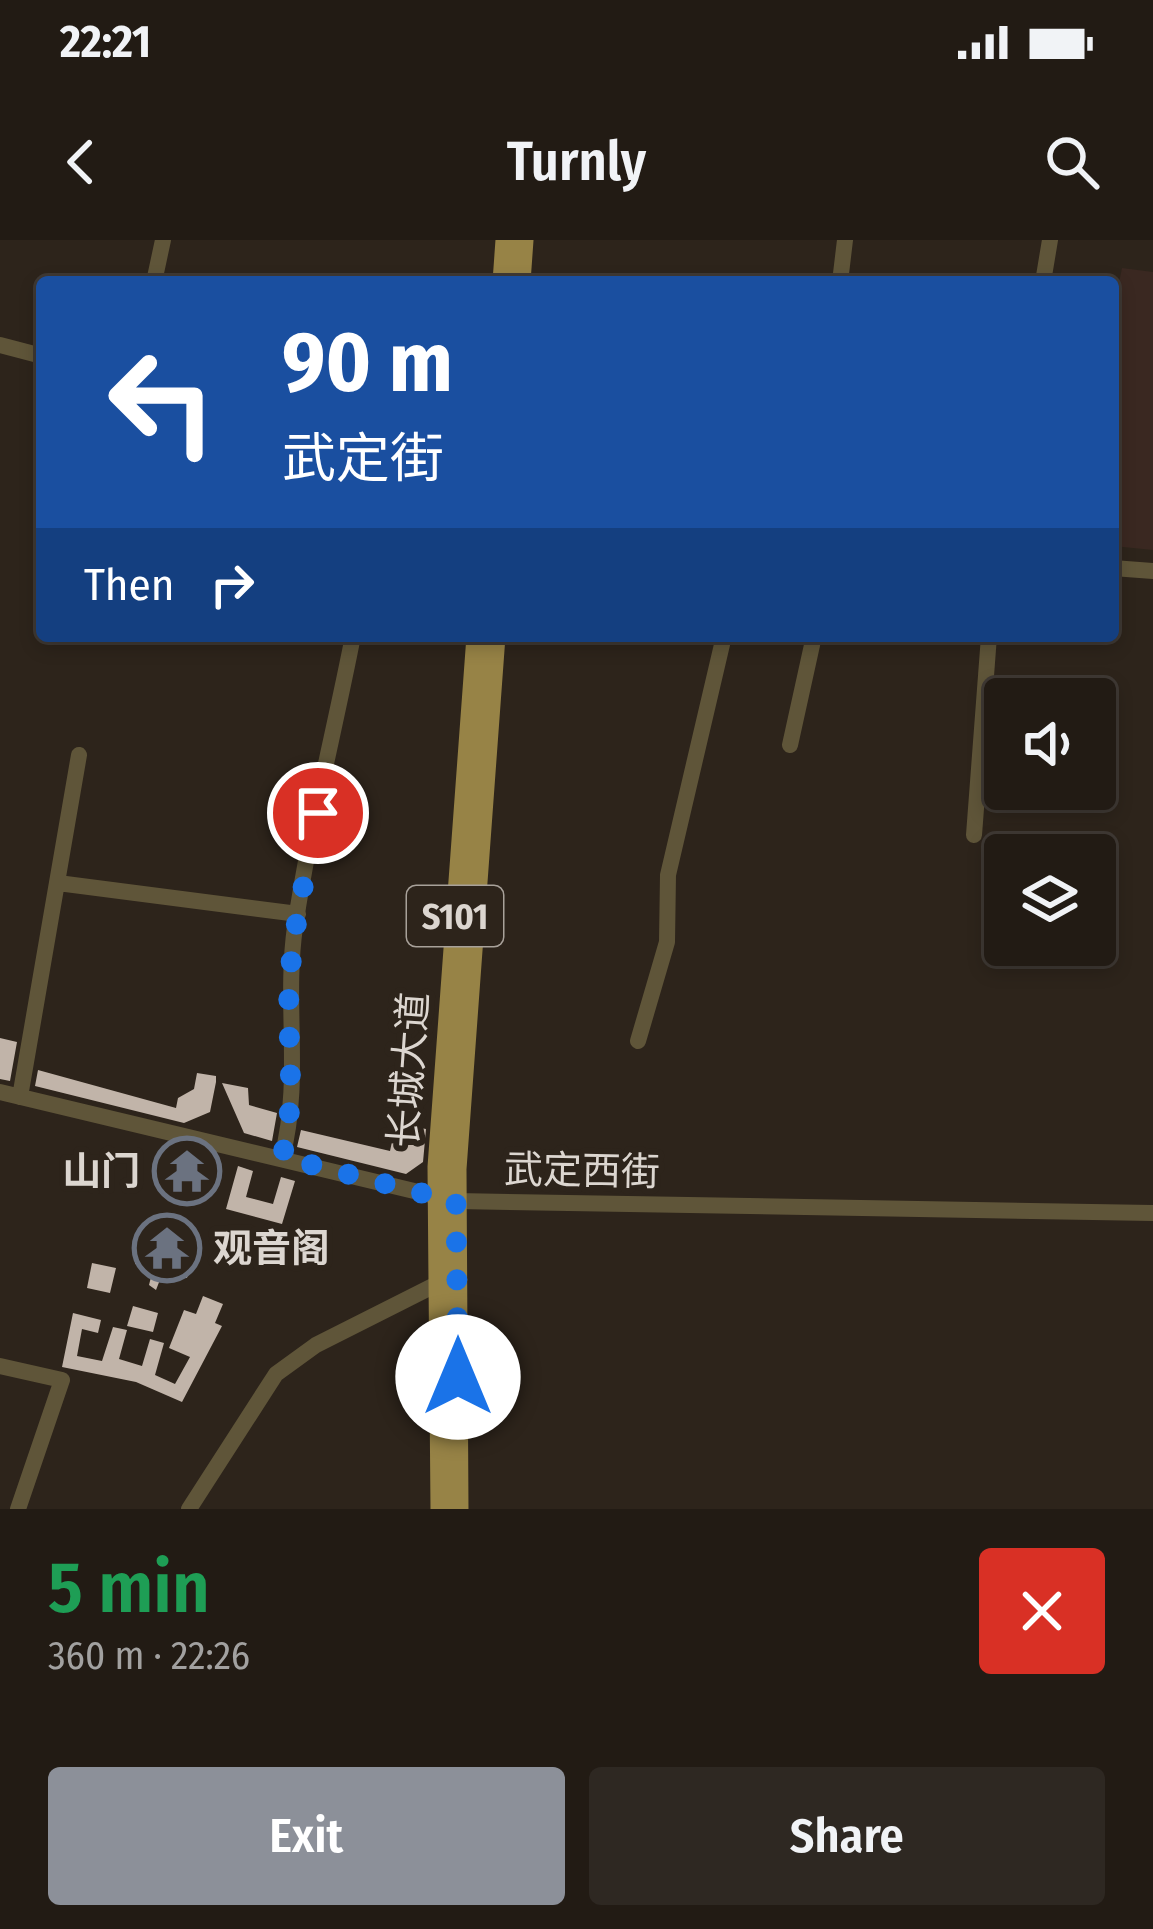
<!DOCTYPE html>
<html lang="en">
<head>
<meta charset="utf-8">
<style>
	:root { --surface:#221b14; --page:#2e2822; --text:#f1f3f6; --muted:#a2a1a0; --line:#3f3934; --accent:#8c9099 }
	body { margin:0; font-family:"Fira Sans Condensed","Noto Sans SC",sans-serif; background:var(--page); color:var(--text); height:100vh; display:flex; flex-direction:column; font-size:45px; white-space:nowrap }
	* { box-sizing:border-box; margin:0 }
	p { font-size:39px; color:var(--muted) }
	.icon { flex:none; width:66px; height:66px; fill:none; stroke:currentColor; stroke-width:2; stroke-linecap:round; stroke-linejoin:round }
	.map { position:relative; height:1269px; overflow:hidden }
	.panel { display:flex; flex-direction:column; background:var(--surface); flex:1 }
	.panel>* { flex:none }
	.hud { position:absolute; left:36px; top:36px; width:1083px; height:366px; border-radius:12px; box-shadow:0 6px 18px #0003,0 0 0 3px var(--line); background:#1a4fa0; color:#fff; overflow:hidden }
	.tools { position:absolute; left:984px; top:438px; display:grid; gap:24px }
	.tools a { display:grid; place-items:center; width:132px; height:132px; border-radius:12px; background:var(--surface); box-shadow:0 6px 18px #0003,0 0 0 3px var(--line); font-size:60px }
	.pin { position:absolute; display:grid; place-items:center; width:102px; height:102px; color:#fff; margin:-51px; border:6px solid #fff; border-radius:50%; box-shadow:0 3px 12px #0007 }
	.me { position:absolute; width:132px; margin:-66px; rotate:0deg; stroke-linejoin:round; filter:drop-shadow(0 0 9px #0008) }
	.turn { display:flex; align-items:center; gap:42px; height:252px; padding:0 48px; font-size:54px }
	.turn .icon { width:156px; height:156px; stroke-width:2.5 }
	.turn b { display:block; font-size:84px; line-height:102px }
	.then { display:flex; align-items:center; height:114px; padding:0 48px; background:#0003; gap:24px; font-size:45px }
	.round { display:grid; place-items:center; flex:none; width:126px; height:126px; border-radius:12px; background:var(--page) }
	.head { display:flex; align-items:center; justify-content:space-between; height:204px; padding:0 48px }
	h1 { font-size:72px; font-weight:600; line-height:90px; color:#1e9e55 }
	.action { display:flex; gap:24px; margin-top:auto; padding:24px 48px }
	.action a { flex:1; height:138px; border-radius:12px; background:var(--accent); color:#fff; font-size:48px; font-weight:600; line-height:138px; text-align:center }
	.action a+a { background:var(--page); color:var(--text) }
	.status { display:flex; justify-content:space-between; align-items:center; height:84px; padding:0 60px; background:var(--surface); direction:ltr }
	.status svg { height:33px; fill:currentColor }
	header { display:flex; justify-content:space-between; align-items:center; height:156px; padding:0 48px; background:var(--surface); font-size:54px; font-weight:600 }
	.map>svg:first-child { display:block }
	.medical { fill:#3a2821 }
	.building { fill:#c1b4a9 }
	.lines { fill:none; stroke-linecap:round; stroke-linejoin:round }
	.minor { stroke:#5f5539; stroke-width:16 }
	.major { stroke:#978346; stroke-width:21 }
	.route { stroke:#1a73e8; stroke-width:21; stroke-dasharray:0 37.8 }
	.labels { text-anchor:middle; stroke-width:12; stroke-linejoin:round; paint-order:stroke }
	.shield { fill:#2d241b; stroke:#a8a19a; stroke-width:3 }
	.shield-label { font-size:36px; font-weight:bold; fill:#dcd6d0 }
	.street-label { font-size:39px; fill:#dcd6d0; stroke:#2d241b }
	.poi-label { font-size:39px; font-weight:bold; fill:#dcd6d0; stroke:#2d241b; text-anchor:end }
</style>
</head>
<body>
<div class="status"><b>22:21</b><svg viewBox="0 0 49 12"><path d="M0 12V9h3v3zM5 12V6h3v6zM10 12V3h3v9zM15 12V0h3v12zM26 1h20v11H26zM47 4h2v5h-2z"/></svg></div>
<header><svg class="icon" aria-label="back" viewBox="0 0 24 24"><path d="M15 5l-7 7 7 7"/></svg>Turnly<svg class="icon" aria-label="search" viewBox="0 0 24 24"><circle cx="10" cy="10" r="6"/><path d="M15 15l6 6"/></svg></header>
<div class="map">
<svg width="1153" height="1269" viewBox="0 0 1153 1269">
	<rect width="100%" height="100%" fill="#2d241b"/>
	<path class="medical" d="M1122,28l31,4v278l-40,-4v-234z"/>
	<path class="building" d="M0,798l17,4 -7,39 -10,-2z
		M38,830l138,38 2,-10 16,-9 3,-16 19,3v6l-6,30 -26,11 -149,-37z
		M222,843l26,5 1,17 28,8 -5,28 -28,-8z
		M396,883l30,6 -3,33 -17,12 -109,-27 4,-17 89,21z
		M168,911l44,12 -7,28 -44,-12z
		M238,926l15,5 -7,26 27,7 8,-27 14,4 -13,43 -56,-15z
		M147,979l52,14 -12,45 -24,-6 -7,18 -7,-5 4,-16 -18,-5z
		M92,1023l24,5 -6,25 -23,-5z
		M203,1056l20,8 -8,19 7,3 -40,76 -46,-20 -74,-15 11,-54 28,7 -3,13 -16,-4 -5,27 25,5 11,-34 14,3 -8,29 23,7 8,-27 14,4 -9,32 20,9 15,-27 -21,-9 15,-38 12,4z
		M133,1066l25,7 -5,19 -26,-6z"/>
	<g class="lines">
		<path class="minor" d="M154,42l9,-42
			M840,42l5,-42
			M1043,42l7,-42
			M0,105l42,11
			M1113,328l40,3
			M790,505l24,-109
			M974,595l15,-199
			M58,643l240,31
			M638,801l29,-99 1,-67 56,-239
			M0,852l456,109 697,12
			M20,857l59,-342
			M282,917c20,-76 2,-153 13,-230 14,-97 39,-194 58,-291
			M0,1126l62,14 -44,129
			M189,1269l87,-135 40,-29 125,-63"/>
		<path class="major" d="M503,42l3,-42
			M520,42l3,-42
			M441,1269l-3,-342 39,-531
			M458,1269l-2,-340 39,-533"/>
	</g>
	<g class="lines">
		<path class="route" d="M318,573c-11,58 -26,117 -29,176 -2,58 8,110 -7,168l174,45 2,175"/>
	</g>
	<defs>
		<symbol id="temple-ring" viewBox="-11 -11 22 22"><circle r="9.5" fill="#2d241b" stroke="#6b7280" stroke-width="1.5"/><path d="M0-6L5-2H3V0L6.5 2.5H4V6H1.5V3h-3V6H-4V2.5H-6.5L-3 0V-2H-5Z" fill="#6b7280"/></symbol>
	</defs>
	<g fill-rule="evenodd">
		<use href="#temple-ring" x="149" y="893" width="76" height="76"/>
		<use href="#temple-ring" x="129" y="970" width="76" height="76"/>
	</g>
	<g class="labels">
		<rect class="shield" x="407" y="646" width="96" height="60" rx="9"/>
		<g class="shield-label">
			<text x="455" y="689">S101</text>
		</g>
		<g class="street-label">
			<text transform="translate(408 830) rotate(-86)" y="14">长城大道</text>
			<text transform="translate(582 930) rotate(1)" y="14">武定西街</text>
		</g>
		<g class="poi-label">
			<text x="140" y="945">山门</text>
			<text x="213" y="1022" text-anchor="start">观音阁</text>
		</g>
	</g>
</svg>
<div class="tools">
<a><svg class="icon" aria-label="sound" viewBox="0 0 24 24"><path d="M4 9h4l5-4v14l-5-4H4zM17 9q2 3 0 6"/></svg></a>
<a><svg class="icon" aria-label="layers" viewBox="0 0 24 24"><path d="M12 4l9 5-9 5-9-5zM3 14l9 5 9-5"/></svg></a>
</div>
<div class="pin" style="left:318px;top:573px;background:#d93025"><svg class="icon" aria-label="arrive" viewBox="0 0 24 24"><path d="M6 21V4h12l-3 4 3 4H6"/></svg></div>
<svg class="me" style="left:458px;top:1137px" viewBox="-20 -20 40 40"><circle r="19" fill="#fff"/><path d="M0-13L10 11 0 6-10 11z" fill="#1a73e8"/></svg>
<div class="hud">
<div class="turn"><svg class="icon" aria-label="left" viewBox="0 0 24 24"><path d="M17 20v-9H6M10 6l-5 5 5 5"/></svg><div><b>90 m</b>武定街</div></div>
<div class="then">Then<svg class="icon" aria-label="right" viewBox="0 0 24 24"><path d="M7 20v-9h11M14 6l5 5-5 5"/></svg></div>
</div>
</div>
<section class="panel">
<div class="head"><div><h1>5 min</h1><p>360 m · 22:26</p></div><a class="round" style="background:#d93025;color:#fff"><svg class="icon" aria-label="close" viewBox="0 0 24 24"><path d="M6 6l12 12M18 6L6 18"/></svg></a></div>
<div class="action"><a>Exit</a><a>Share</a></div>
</section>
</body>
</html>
